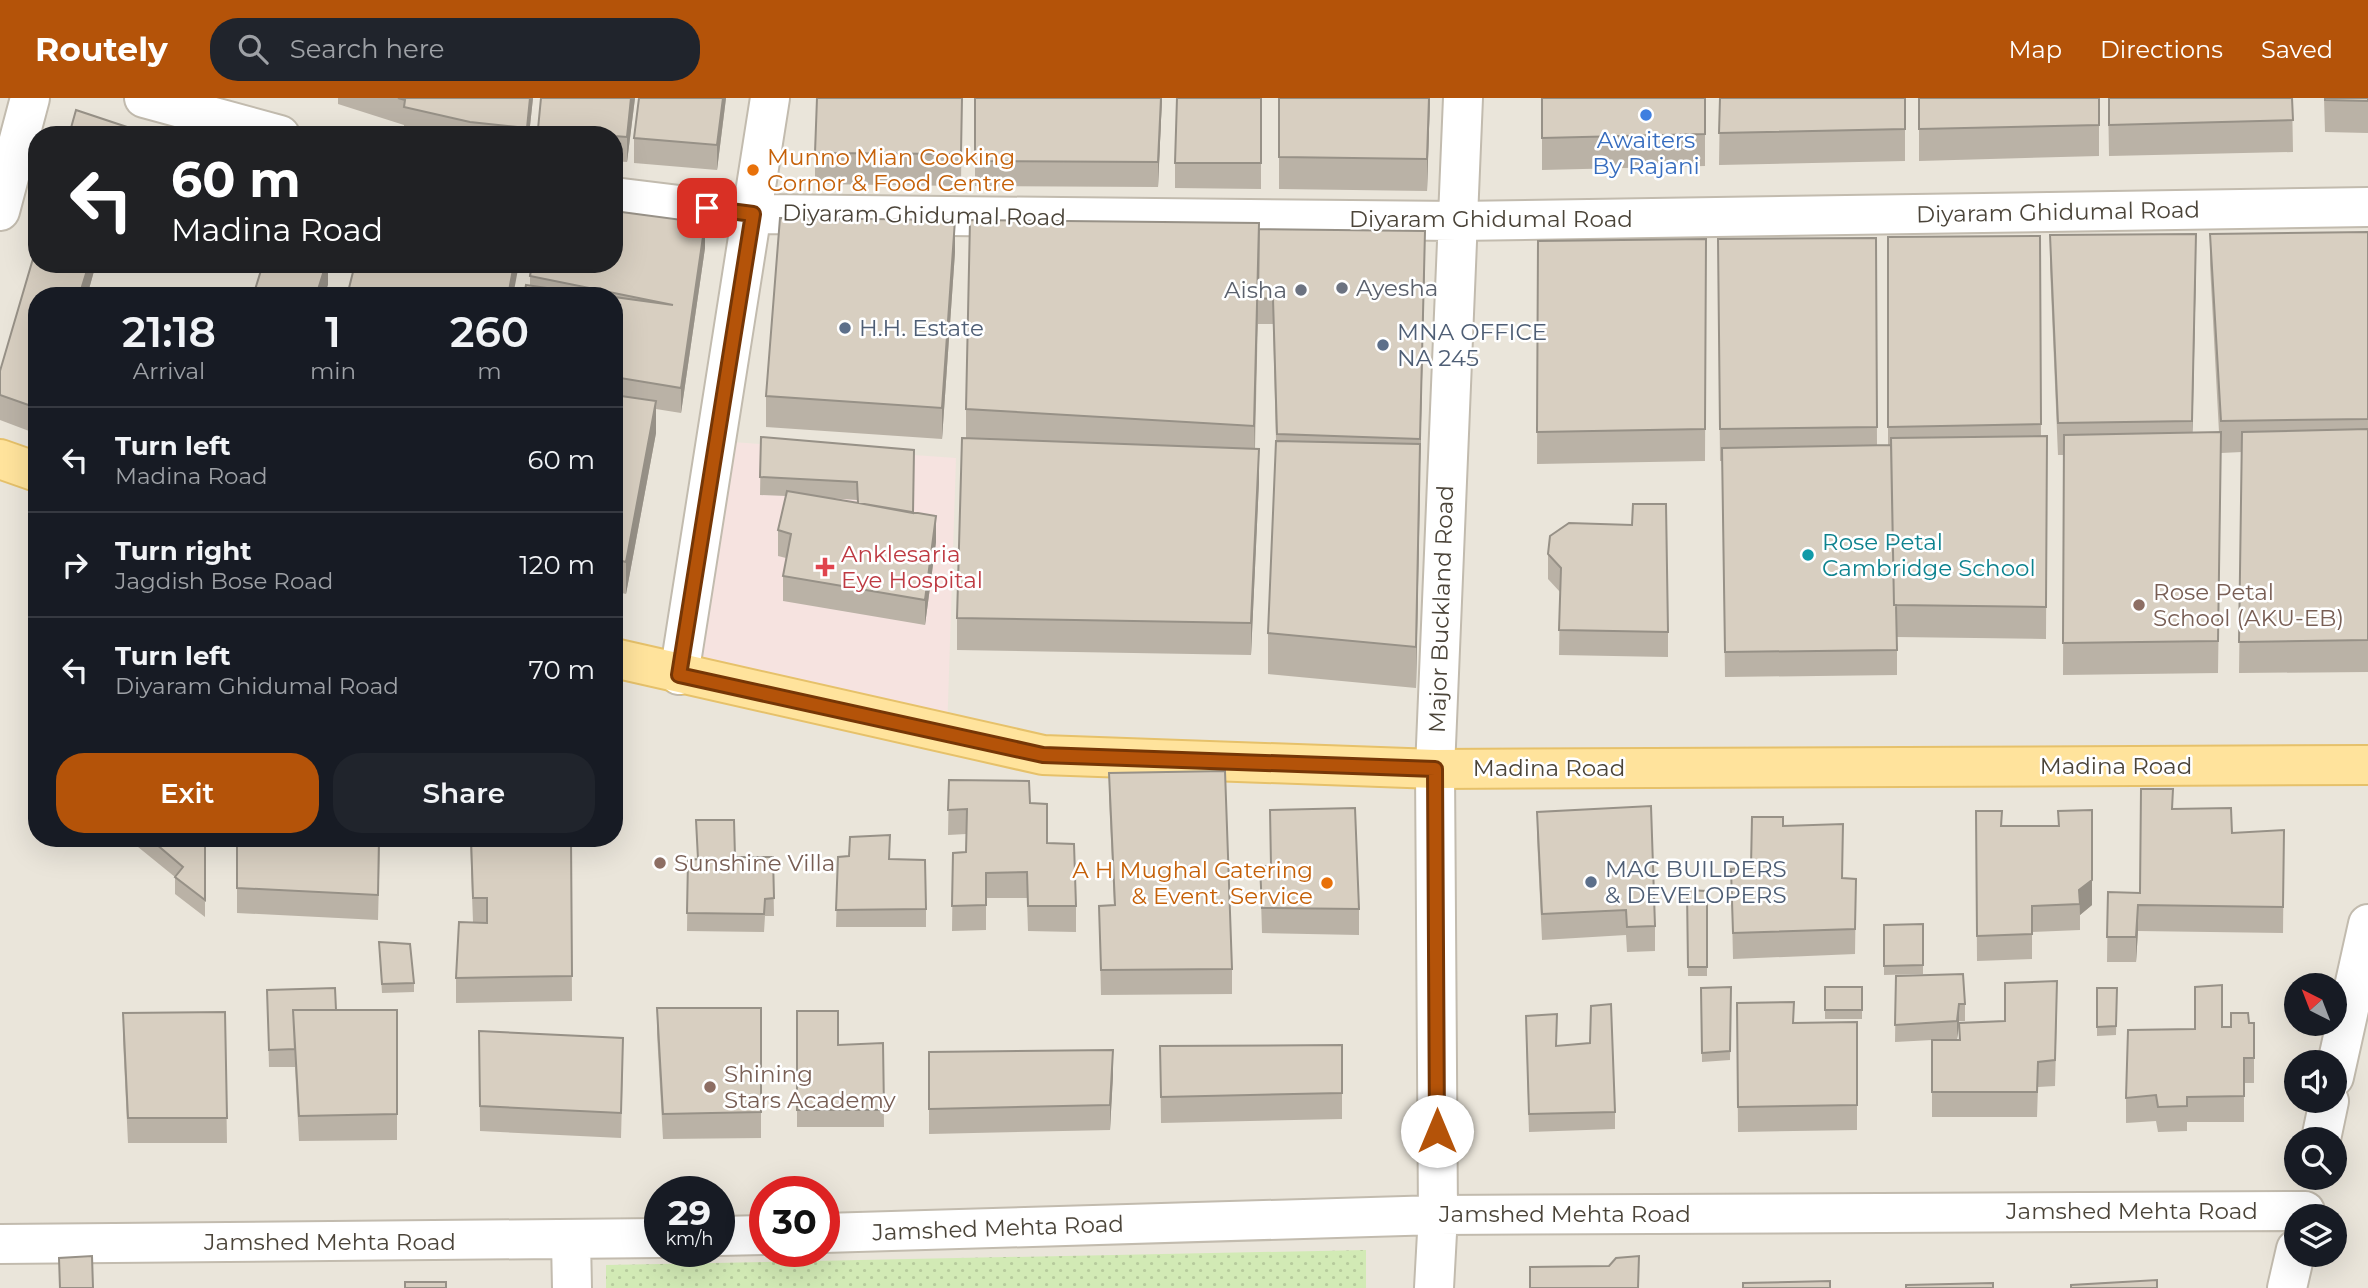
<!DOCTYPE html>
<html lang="en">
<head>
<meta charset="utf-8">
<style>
	:root { --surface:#171b24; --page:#20242c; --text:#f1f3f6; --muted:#9ea1a6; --line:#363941; --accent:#b45309 }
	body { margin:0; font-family:Montserrat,sans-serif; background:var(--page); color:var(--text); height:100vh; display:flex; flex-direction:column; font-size:26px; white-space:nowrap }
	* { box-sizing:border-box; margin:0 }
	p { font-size:23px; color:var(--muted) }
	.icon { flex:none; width:38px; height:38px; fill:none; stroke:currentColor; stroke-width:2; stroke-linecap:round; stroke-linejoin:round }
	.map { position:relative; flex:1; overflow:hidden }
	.drawer { position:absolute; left:28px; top:189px; width:595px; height:560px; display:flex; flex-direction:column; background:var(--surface); border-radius:28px; box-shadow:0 7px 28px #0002 }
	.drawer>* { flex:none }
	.hud { position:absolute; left:28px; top:28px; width:595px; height:147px; border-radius:28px; box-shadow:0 7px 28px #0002; background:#202124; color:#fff; overflow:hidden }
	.needle { width:46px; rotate:318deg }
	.buttons { position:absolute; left:2284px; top:875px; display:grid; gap:14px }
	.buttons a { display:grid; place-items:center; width:63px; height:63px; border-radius:50%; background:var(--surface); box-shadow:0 7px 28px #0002; font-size:35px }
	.speed { position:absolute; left:644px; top:1078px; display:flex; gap:14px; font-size:35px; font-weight:700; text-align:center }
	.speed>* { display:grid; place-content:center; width:91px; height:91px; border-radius:50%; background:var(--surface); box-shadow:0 7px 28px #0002; line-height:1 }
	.speed small { font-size:18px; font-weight:400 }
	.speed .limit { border:10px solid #d22; background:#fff; color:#111 }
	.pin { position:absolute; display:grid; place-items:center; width:60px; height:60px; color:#fff; margin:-30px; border-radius:14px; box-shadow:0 4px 10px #0006 }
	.me { position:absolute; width:77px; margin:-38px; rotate:0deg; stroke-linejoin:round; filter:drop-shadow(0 0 5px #0008) }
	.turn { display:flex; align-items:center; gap:24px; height:147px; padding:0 28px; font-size:32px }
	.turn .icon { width:91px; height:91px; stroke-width:2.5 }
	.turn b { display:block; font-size:49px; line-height:60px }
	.eta { display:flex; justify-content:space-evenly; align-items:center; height:119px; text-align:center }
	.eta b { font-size:42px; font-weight:600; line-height:49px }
	.button { display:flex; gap:14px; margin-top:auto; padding:14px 28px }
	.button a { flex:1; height:80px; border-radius:28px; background:var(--accent); color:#fff; font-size:28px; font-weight:600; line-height:80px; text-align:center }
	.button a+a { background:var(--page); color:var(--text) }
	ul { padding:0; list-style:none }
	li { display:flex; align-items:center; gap:21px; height:105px; padding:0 28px; border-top:2px solid var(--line) }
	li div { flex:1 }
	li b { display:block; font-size:26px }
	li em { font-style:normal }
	header { display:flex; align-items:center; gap:42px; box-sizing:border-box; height:98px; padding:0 35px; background:var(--accent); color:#fff }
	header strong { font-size:33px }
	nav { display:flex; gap:38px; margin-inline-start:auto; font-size:24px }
	.search { width:490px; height:63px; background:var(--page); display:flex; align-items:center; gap:18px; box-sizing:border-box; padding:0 24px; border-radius:28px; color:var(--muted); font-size:26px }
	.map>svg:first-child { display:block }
	.residential { fill:#eae5da; fill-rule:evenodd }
	.medical { fill:#f6e3e0 }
	.park { fill:url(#park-dots) }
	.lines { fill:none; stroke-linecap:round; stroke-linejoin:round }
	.minor-casing { stroke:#c2bbae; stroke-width:42 }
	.major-casing { stroke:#e6c16a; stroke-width:42 }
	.minor { stroke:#fff; stroke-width:38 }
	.major { stroke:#ffe39c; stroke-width:38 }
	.wall { fill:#bab2a6; fill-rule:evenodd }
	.shaded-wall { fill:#979187 }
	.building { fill:#d8cfc1; stroke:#979187; stroke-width:2 }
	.route-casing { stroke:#753606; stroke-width:18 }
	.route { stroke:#b45309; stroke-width:12 }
	.shop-dot { fill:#3f7fe0; stroke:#fff; stroke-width:2.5 }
	.food-dot { fill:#e8710a; stroke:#fff; stroke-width:2.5 }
	.worship-dot { fill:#6b7280; stroke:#fff; stroke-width:2.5 }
	.service-dot { fill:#5c6f8a; stroke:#fff; stroke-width:2.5 }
	.culture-dot { fill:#0f9aa8; stroke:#fff; stroke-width:2.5 }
	.health-dot { fill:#e0444e; stroke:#fff; stroke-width:2.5 }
	.education-dot { fill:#8d6e63; stroke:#fff; stroke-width:2.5 }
	.labels { text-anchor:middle; stroke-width:5; stroke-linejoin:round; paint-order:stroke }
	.shop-label { font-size:23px; fill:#366cbe; stroke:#fff }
	.food-label { font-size:23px; fill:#c56008; stroke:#fff; text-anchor:start }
	.street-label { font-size:23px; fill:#4b4439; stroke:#fff }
	.worship-label { font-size:23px; fill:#5b616d; stroke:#fff; text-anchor:start }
	.service-label { font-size:23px; fill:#4e5e75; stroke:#fff; text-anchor:start }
	.culture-label { font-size:23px; fill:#0d838f; stroke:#fff; text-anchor:start }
	.health-label { font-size:23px; fill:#be3a42; stroke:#fff; text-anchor:start }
	.education-label { font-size:23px; fill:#785e54; stroke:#fff; text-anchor:start }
</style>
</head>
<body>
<header>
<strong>Routely</strong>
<div class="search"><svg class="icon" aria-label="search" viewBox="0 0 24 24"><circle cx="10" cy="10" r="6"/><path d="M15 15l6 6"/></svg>Search here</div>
<nav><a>Map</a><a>Directions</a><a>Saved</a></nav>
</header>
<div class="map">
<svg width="2368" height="1190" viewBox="0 0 2368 1190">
	<defs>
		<pattern id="park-dots" width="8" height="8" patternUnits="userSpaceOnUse" patternTransform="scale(1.75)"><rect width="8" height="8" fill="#d2eab5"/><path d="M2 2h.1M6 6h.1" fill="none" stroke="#b6ca9c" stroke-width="1.8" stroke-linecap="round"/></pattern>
	</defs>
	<rect width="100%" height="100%" fill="#f6f3ec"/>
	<path class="residential" d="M0,0h2368v1190h-2368zM37,37h577v129h-577zM37,198h577v542h-577zM2296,887h38v39h-38zM2296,964h38v39h-38zM2296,1041h38v39h-38zM660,1094h59v59h-59zM765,1094h59v59h-59zM2296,1118h38v39h-38z"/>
	<path class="medical" d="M717,343l239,17 -9,276 -268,-59z"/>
	<path class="park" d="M1366,1152v38h-760v-23z"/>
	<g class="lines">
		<defs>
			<path id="minor" d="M144,0l136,37
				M614,99l139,17 705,7 910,-14
				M0,113l30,-113
				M679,577l91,-577
				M2334,979l34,-153
				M2321,1041l8,-38
				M824,1135l614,-18 867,-4
				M719,1138l46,-1
				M571,1143l1,47
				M0,1146l660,-6
				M1434,1190l4,-73 -3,-446 28,-671
				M2287,1190l9,-39"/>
			<path id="major" d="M0,361l37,13
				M614,560l429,97 392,14 933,-4"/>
		</defs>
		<use href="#minor" class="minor-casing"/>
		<use href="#major" class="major-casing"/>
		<use href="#minor" class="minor"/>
		<use href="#major" class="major"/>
	</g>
	<path class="wall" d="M338,0h195l-4,37h-115l-10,-2v-8l-66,-21z
		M541,0h94l-8,64 -13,-1v-26h-76z
		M639,0h87l-9,72 -83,-7v-25z
		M962,0l-1,88 -146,-2v-31z
		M975,0h187l-4,89 -183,-1z
		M1261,0v91l-86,-1v-25z
		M1279,0h151l-3,93 -148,-2z
		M1542,0h163v68l-163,4z
		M1720,0h185v63l-186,4z
		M1919,0h180v58l-180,5z
		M2108,0h184l1,54 -184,4z
		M2324,0h44v35l-43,-1z
		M1259,131l166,27 -5,208 -4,224 -148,-14v-41l8,-192 -3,-117h-15v-9l-3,134 4,32 -8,174 -294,-5v-32l9,-180v-29z
		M2368,134v440l-129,1 3,-221 -21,1 -3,220 -155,2 1,-220h-6l-8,-188v-32l146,31 -4,167 27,-1 -9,-167v-31z
		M2040,138l1,200h6l-1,203 -149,-2v38l-172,2 -3,-216h-2l-2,-222 158,-1 1,207h11v-208z
		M1706,141l-1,222 -168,3 1,-223z
		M37,147v19h59l-9,32h-50v138l-37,-14v-49z
		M705,150l-24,165 -25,-4v24l-30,161 -12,-3v-295h-90l6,-10v-10z
		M955,154l-13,187 -176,-12v-31z
		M761,339l153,13 -1,63 23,29 -11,83 -142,-24v-25l3,-18 -8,-2v-26l8,-34 -26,-1zM828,400l29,2v3z
		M1548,456l120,78v25l-109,-2 1,-63 -12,-13z
		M1109,675l123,196v25l-131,1 -2,-89 15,-1 -5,-107z
		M949,682l81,23 46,103v26l-48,-1 -1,-33h-41v32l-34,1 1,-78 13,-1v-18l-18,1z
		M2173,711l59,24 52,-3 -1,103 -145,-2 -2,31h-29l1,-70 32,1z
		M1976,713l26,15h56v-15l34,94 -12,10v15l-48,2v27l-55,2z
		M1537,714l118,114v25l-28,1 -1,-17 -84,5 -5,-103z
		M1783,728l59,52 14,1 -1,75 -122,5 -2,-90 20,-2z
		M127,740h78v79l-30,-23v-17z
		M237,740h143l-2,82 -141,-7z
		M470,740h101l1,163 -116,2v-25l17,-56z
		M735,759h38l1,59h-9l-1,16 -77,-1 1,-71z
		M838,759l51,2 37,50v18h-90z
		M1260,768h11l88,43v26l-97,-2z
		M1687,792l20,1v85h-19z
		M1923,826v50l-39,1v-50z
		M379,844l35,41v9l-32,1z
		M1896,878l69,28v17h-6v2l46,-2 52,-14 -2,79 -17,1 -1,30h-105v-77l-37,2zM1959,929v13h-23l21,-1z
		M1731,889l-1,73 -28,2 -1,-74z
		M1825,889h37v32h-37z
		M2097,890h20l-1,47 -19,1z
		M267,892l69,20h61v130l-98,1 -4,-74h-26z
		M1737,905l57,20 63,-1v108l-119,2z
		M657,910h104v130l-98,1 -6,-105z
		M797,913l41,34 45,-2 1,84h-87z
		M225,914l2,131h-99l-5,-104v-26z
		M2249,925h5v60h-10v39h-57v9l-29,1 -2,-11 -30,2v-25l69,-69 27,-2h9z
		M479,933l144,32 -2,75 -141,-7z
		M1526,935l89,79v17l-86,3z
		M1342,947v74l-181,4 -1,-77z
		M929,954l184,23 -3,55 -181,4z"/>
	<path class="shaded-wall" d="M530,0h3l-4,37h-2z
		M631,0h4l-8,64v-25z
		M723,0h3l-9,72v-25z
		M1161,0h1l-4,89v-25z
		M1429,0h1l-3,93v-32z
		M955,122v32l-13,187v-31z
		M705,125v25l-24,165v-25z
		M1259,125l-1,75 -4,159v-31z
		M1425,133v25l-5,208v-25z
		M2196,136v32l-4,187v-32z
		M89,166h7l-9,32h-8z
		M326,166h2v21l-4,11h-8z
		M514,166h5l-6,32h-5z
		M656,303v32l-30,161v-32z
		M1420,346v42l-4,202v-41z
		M1259,351v32l-8,174v-32z
		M936,418v26l-11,83v-25z
		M2092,782v25l-12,10 -1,-25z
		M2138,807v26l-2,31v-25z
		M1959,906v17l-2,18v-18z
		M1113,952v25l-3,55v-25z"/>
	<path class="building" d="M398,0h132l-3,30 -57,-6 -66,-15 1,-7z
		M541,0h90l-4,39 -13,-1v-1l-76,-6z
		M639,0h84l-6,47 -83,-7z
		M817,0h145l-1,56 -146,-1z
		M975,0h186l-3,64 -183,-1z
		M1177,0h84v65h-86z
		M1279,0h150l-2,61 -148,-2z
		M1542,0h163v36l-163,4z
		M1720,0h185v31l-186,4z
		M1919,0h180v27l-180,4z
		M2109,0h183l1,22 -184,5z
		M2325,0h43v3l-43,-1z
		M76,12l54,18 -2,7h-59z
		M614,113l91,12 -24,165 -67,-11v-80l59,8 -143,-29 2,-12h82z
		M780,120l175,2 -13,188 -176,-12z
		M970,122l289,3 -5,203 -288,-17z
		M1259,131l166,2 -5,208 -143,-5 -4,-135 -15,-1z
		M2368,134v187l-147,2 -11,-187z
		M2196,136l-4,187 -134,2 -8,-188z
		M2040,138l1,188 -153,3v-190z
		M1876,140l1,189 -157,2 -2,-190z
		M1706,141l-1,190 -168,3 1,-191z
		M37,147v19h52l-10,32h-42v112l-37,-13v-24z
		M263,166h63l-10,32h-63z
		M355,166h159l-6,32h-161z
		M526,187l77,11h-79z
		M614,297l42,6 -30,161 -12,-3z
		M2368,331v211l-129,2 3,-210z
		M2221,334l-3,209 -155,2 1,-208z
		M2047,338l-1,171 -152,-2 -3,-167z
		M761,339l153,13 -1,63 -55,-10 -1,-21 -97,-5z
		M962,340l297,11 -8,174 -294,-5z
		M1276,343l144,3 -4,203 -148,-14z
		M1891,347l3,160h2l1,45 -172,2 -3,-204z
		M787,393l149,25 -11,84 -142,-24 8,-42 -13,-4z
		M1633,406h33l2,128 -109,-2 2,-62 -13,-14 2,-18 19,-13 63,2z
		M1225,673l7,198 -131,1 -2,-64 16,-1 -6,-132z
		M949,682l80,1 1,22 17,1v39l27,1 2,62h-48l-1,-34 -41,1v32l-34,1 1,-53 13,-1 1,-43 -19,1z
		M2141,691h32l-1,20 59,-1 1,25 52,-3 -1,77 -145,-2 -2,32h-29l1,-45 32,1z
		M1651,708l4,120 -28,1 -1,-17 -84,4 -5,-102z
		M1355,710l4,101 -97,-1 -2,-42h11l-1,-56z
		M2092,712v70l-13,10 1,14 -48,2v28l-55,2 -1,-125h26l-1,15h58l-1,-15z
		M1752,719h31v9l60,-2 -1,54 14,1 -1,50 -122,4 -2,-64 20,-2z
		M696,722h38l1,37h38l1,41 -9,1 -1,15 -77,-1 1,-53 10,-1z
		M890,737l-1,24 36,1 1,49 -90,1 2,-53 11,-1 1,-19z
		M149,740h56v62l-30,-23 8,-10z
		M237,740h142l-1,57 -141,-7z
		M471,740h100l1,138 -116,2 3,-56 28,1v-25h-14z
		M1687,792l20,1v76h-19z
		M1923,826v41l-39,1v-41z
		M379,844l31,2 4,39 -32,1z
		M1963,876l2,30h-6l-2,17 -62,4 1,-49z
		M2057,883l-2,79 -17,2 -1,30h-105v-52h28l-1,-17 46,-2v-38z
		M2222,887v42h9v-14h17l1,10h5v35h-10v38l-57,1v9l-29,1 -2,-12 -30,3 2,-68 67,-1v-42z
		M1731,889l-1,64 -28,2 -1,-65z
		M1825,889h37v23h-37z
		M335,890l1,22h-43l2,39 -26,1 -2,-60z
		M2097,890h20l-1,38 -19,1z
		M1794,904l-1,21 64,-1v83l-119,2 -1,-104z
		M1611,906l4,108 -86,2 -3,-98 31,-2 -1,32 34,-3 1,-37z
		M657,910h104v104l-98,2z
		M293,912h104v104l-98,2z
		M797,913h41v34l45,-2 1,67h-87z
		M225,914l2,106h-99l-5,-105z
		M479,933l144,7 -2,75 -141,-7z
		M1342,947v48l-181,4 -1,-51z
		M1113,952l-3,55 -181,4v-57z
		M92,1158l1,32h-33l-1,-30z
		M1639,1158l-1,32h-108v-21l79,-1 7,-8z
		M2157,1182v8h-86v-3z
		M1830,1183v7h-87v-5z
		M405,1184h41v6h-41z
		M1993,1185v5h-87v-3z"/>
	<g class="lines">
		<defs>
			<path id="route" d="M707,110l46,6 -74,461 364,80 392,14 2,362"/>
		</defs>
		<use href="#route" class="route-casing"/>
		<use href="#route" class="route"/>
	</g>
	<circle class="shop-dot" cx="1646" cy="17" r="7"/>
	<g class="food-dot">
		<circle cx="753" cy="72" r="7"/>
		<circle cx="1327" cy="785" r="7"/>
	</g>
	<g class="worship-dot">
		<circle cx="1342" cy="190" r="7"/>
		<circle cx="1301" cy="192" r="7"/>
	</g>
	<g class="service-dot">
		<circle cx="845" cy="230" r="7"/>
		<circle cx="1383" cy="247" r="7"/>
		<circle cx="1591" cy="784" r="7"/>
	</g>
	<circle class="culture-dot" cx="1808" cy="457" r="7"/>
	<path class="health-dot" d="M821.5 458.5h7v7h7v7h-7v7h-7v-7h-7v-7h7z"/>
	<g class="education-dot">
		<circle cx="2139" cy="507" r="7"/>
		<circle cx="660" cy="765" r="7"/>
		<circle cx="710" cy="989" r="7"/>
	</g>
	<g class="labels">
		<g class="shop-label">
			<text x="1646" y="50">Awaiters<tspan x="1646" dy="26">By Rajani</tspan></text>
		</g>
		<g class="food-label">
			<text x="767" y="67">Munno Mian Cooking<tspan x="767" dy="26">Cornor &amp; Food Centre</tspan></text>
			<text x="1313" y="780" text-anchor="end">A H Mughal Catering<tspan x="1313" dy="26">&amp; Event. Service</tspan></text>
		</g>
		<g class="street-label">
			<text transform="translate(2058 114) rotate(-1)" y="8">Diyaram Ghidumal Road</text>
			<text transform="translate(924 117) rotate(1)" y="8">Diyaram Ghidumal Road</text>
			<text x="1491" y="129">Diyaram Ghidumal Road</text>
			<text transform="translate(1441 511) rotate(-88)" y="8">Major Buckland Road</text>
			<text x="2116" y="676">Madina Road</text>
			<text x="1549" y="678">Madina Road</text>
			<text x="2132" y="1121">Jamshed Mehta Road</text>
			<text x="1565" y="1124">Jamshed Mehta Road</text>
			<text transform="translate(998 1130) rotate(-2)" y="8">Jamshed Mehta Road</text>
			<text x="330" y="1152">Jamshed Mehta Road</text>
		</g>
		<g class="worship-label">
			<text x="1356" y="198">Ayesha</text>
			<text x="1287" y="200" text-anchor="end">Aisha</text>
		</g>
		<g class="service-label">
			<text x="859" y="238">H.H. Estate</text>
			<text x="1397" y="242">MNA OFFICE<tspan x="1397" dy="26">NA 245</tspan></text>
			<text x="1605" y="779">MAC BUILDERS<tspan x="1605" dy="26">&amp; DEVELOPERS</tspan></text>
		</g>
		<g class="culture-label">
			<text x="1822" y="452">Rose Petal<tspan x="1822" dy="26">Cambridge School</tspan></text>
		</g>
		<g class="health-label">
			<text x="841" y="464">Anklesaria<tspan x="841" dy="26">Eye Hospital</tspan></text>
		</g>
		<g class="education-label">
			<text x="2153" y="502">Rose Petal<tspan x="2153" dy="26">School (AKU-EB)</tspan></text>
			<text x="674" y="773">Sunshine Villa</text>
			<text x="724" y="984">Shining<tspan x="724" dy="26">Stars Academy</tspan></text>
		</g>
	</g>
</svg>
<div class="buttons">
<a><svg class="needle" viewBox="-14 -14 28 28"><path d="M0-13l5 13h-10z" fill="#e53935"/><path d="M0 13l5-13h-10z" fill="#9ea1a6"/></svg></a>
<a><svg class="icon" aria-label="sound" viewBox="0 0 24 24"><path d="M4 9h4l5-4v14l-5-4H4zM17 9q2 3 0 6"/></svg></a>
<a><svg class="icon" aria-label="search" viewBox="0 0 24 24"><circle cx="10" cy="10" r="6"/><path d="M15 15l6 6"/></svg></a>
<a><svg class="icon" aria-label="layers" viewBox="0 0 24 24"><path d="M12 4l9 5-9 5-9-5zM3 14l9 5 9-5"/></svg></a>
</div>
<div class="speed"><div>29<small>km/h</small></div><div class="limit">30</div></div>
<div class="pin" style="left:707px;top:110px;background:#d93025"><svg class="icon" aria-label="arrive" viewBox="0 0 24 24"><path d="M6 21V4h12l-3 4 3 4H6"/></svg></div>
<svg class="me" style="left:1437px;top:1033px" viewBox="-20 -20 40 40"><circle r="19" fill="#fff"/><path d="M0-13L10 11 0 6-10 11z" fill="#b45309"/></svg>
<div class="hud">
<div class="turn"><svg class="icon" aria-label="left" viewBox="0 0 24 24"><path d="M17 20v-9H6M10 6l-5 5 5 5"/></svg><div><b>60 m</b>Madina Road</div></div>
</div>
<section class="drawer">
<div class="eta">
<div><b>21:18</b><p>Arrival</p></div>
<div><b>1</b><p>min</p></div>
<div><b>260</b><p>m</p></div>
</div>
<ul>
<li><svg class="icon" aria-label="left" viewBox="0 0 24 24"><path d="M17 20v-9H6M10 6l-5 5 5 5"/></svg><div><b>Turn left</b><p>Madina Road</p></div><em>60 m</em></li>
<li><svg class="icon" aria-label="right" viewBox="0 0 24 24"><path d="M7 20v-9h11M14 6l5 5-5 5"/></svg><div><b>Turn right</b><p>Jagdish Bose Road</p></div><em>120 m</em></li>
<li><svg class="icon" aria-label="left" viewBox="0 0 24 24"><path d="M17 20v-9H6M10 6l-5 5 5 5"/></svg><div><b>Turn left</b><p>Diyaram Ghidumal Road</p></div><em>70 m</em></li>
</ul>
<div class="button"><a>Exit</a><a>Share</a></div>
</section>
</div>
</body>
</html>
